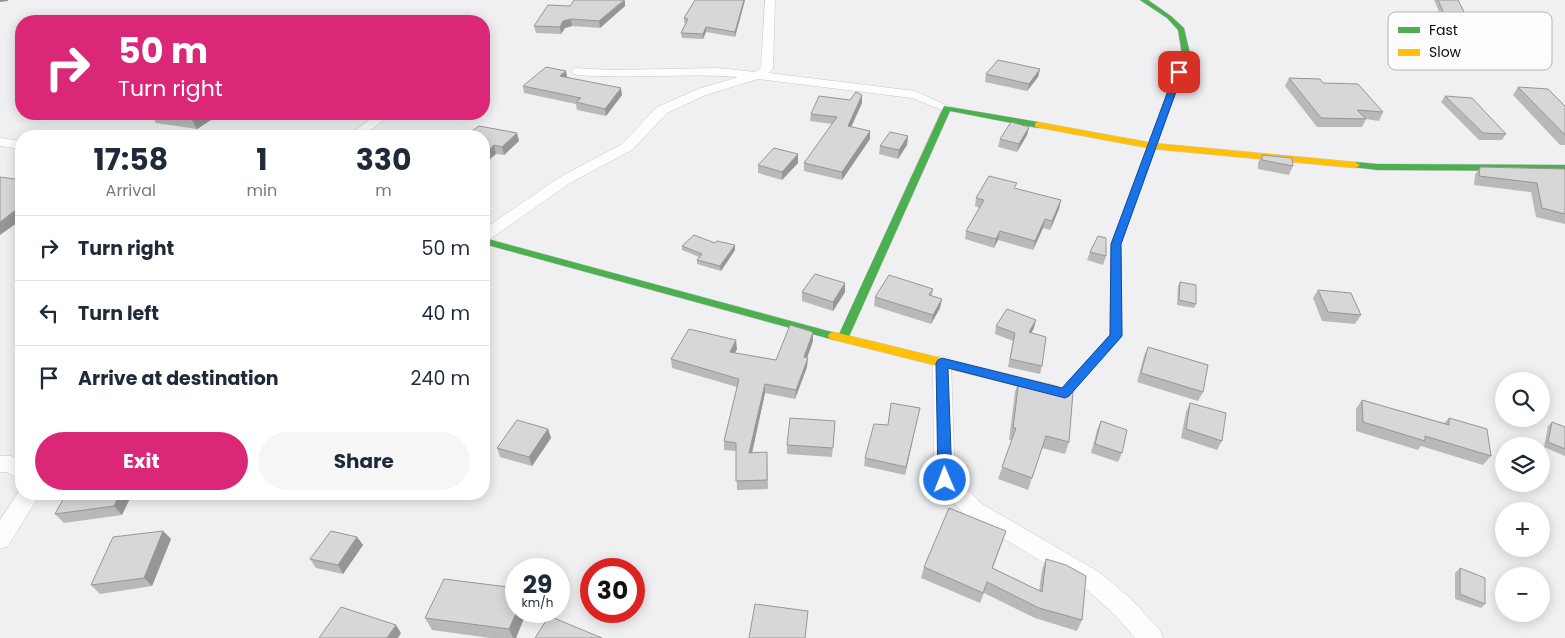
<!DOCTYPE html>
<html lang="en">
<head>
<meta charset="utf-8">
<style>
	:root { --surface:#fff; --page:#f6f6f7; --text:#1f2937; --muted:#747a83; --line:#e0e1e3; --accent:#db2777 }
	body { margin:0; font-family:Poppins,sans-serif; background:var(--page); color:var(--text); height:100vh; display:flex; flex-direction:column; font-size:19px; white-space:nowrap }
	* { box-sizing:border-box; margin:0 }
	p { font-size:16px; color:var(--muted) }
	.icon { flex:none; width:28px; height:28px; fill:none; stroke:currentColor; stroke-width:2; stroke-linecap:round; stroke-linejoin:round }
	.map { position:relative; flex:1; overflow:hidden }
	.side { position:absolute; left:15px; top:130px; width:475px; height:370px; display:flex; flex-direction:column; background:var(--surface); border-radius:20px; box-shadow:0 2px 12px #0003 }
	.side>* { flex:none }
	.banner { position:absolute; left:15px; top:15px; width:475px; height:105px; border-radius:20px; box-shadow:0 2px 12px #0003; background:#db2777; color:#fff; overflow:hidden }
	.tools { position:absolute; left:1495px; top:372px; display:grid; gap:10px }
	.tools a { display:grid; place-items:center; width:55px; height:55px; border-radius:50%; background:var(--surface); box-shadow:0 2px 12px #0003; font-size:25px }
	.speed { position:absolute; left:505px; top:558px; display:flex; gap:10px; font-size:25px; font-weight:700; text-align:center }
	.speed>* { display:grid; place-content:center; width:65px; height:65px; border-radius:50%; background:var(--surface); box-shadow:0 2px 12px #0003; line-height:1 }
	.speed small { font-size:12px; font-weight:400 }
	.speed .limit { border:8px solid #d22; background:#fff; color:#111 }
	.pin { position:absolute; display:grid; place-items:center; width:42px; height:42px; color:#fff; margin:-21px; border-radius:10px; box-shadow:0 2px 8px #0006 }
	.me { position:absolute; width:55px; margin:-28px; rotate:359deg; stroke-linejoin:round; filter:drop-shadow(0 0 4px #0008) }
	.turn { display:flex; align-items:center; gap:18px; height:105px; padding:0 20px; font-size:22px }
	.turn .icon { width:65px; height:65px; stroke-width:2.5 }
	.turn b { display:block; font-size:35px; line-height:42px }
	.eta { display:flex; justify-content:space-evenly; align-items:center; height:85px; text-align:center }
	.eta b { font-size:30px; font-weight:700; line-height:35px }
	.primary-button { display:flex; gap:10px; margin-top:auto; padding:10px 20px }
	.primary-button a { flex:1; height:58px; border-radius:30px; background:var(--accent); color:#fff; font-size:20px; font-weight:700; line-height:58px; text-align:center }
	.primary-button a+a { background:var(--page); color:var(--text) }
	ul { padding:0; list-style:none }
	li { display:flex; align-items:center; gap:15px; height:65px; padding:0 20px; border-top:1px solid var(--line) }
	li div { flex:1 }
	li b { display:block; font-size:19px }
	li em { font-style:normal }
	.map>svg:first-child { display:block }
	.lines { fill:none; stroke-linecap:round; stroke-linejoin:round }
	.street-casing { stroke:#c9c8ca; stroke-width:1 }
	.fast-casing { stroke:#c9c8ca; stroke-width:1 }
	.slow-casing { stroke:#c9c8ca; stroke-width:1 }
	.street { fill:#fdfdfd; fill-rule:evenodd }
	.fast { fill:#4caf50; fill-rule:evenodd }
	.slow { fill:#ffc107; fill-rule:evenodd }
	.wall { fill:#bab9ba }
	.shaded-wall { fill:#979697 }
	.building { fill:#d8d7d8; stroke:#979697 }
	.route { fill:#1a73e8; stroke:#114b97 }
	.key { fill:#fefcff; stroke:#b5b4b6; stroke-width:1 }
	.key-label { font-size:14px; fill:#0c0b0d }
</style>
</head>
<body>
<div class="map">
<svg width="1565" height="638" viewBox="0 0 1565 638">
	<rect width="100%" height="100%" fill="#f0eff1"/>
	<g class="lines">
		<defs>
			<path id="street" d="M765,0h10l-2,69 -4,4 146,18 38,17 -6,4 -35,-14 -154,-19 -52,16 -39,18 -35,37 -62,33 -80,56 -6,2v-12l76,-52 62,-33 35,-37 41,-18 40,-12c-53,-4 -107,2 -160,-2l-4,-1 -2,-3 2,-3 38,2 106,-2 37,4 6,-4z
				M377,114h14l-28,22h-15z
				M0,138l21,3v8l-21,-3z
				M942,356l7,2 2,5 4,114 27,27 117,68 32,27 29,31 3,8h-28l-20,-23 -32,-29 -117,-70 -28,-30 -4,-6 -1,-117 2,-5z
				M0,456h11l10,4v20l-14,-8h-7z
				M21,488v6h19l-32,52 -8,3v-29z"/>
			<path id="fast" d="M1140,0h8l23,16 13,12 6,26 -69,190 1,92 -53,60 -4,2 -12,-4 -2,-3 2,-3h9l48,-53 1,-91 71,-190 -4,-24 -11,-12z
				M944,106l94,16 4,3 -4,3 -88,-17 -103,230 -4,1 -5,-3 -4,1 -350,-96v-6l355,96z
				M1355,162l23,2 187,1v6l-187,-1 -26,-3 -2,-2z"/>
			<path id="slow" d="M1038,122l115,21 202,19 5,3 -5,3 -202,-19 -118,-22v-4z
				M834,332l223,54 4,2 2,3 -2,3 -4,2 -227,-57 -2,-3 2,-3z"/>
		</defs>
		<use href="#street" class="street-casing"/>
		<use href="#fast" class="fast-casing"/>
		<use href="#slow" class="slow-casing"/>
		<use href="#street" class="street"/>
		<use href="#fast" class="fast"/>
		<use href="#slow" class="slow"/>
	</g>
	<path class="wall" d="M695,0h50l-10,37 -29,-5 -3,7 -21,-1 -1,-5 5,-10h-2v-5z
		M1434,0h24l8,16 -2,4 -22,-2z
		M570,6h55l-25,22 -28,-2 -7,2 -4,6 -25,-1 -2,-7z
		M1040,69l-2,8 -11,14 -42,-9 1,-8z
		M566,71l1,6 55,18 -16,21 -29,-6 -1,-6 -52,-11 -1,-7z
		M1289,78l34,5 60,29 -4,9 -13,-2 -4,8h-45l-32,-41z
		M1518,87l47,19v39h-5l-47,-50z
		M1445,96l61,38 -4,6h-23l-38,-38z
		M862,103l-11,24 19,4v8l-28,41 -38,-9v-8l28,-39 -22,-3 1,-7z
		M151,114h69l-23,15 -41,-6z
		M1029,127l-2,8 -10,17 -19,-5 2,-8z
		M517,133l2,8 -15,14 -8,-1 -12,-18z
		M908,136l-1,9 -9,14 -19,-5 1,-8z
		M798,154v9l-16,17 -24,-7v-8z
		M1262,155l31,11 -4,9 -31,-6v-6z
		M1480,167l85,2v55l-29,-7 -5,-25 -57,-7 1,-10z
		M1016,189l45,11 -2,9 -9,21 -7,-2 -10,22 -35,-10 -4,8 -29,-9 1,-8 13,-23 -4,-2 1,-8z
		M682,246l53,4 -14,21 -24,-7v-4l2,-3 -17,-7z
		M1090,252l16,4 -3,9 -16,-5z
		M1180,282l16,22 -2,4 -17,-3 1,-19z
		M845,283v9l-12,19 -31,-10v-9z
		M933,289l-1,7 8,12 -9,16 -57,-18 1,-9z
		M1318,290l43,25 -6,9 -33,-3 -9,-23z
		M996,326l38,2 -3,5 11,33 -2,8 -32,-7 5,-26 -18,-7z
		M813,341l-6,17v9l-12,32 -30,-6 -13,60 15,-1 1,37 -31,1 -1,-39 -12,-1v-9l13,-54 -65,-19 -1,-9 66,-10 -2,4 41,7z
		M1148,347l55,45 -5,9 -61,-19 7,-26z
		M1019,380l50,62 -4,12 -23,-6 -14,42 -30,-11 14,-39h-3l6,-48z
		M1362,400l82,23 5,-5 42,38 -8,9 -62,-19 -3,4 -62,-19v-22z
		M1190,403l32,38 -5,9 -36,-12 5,-26z
		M918,416l-13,59 -41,-9 1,-8z
		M835,421l-3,36 -45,-3v-9z
		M1101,421l21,32 -4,9 -27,-9 6,-23z
		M1552,422l13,5v29l-21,-9 4,-21z
		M548,429l3,9 -19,28 -32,-9 -3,-9z
		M132,494l-10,21 -58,8 -9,-9z
		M163,531l8,8 -19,47 -52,8 -9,-9z
		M1006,531l-13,37 46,23 3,-21 4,-11 36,61 -5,11 -42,-13 -51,-25 -4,10 -59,-25 3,-11z
		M357,537l6,8 -20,29 -27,-6 -6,-9z
		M1460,568l25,36 -4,4 -26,-9v-26z
		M516,611h11l-11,27h-26l-58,-8 -7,-12z"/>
	<path class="shaded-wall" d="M0,0h8v1l-8,1z
		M625,0v6l-25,22 -1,-7z
		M744,0h1l-10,37v-5z
		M571,19l1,7 -7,2 -4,6 -1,-7 3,-6z
		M706,27v5l-3,7v-5z
		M1040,69l-2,8 -11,14 2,-7z
		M566,71l1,7 -7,-2z
		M621,88l1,7 -16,21 -1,-7z
		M862,95v8l-14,31v-8z
		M198,114h22l-23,15 -6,-11z
		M1029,127l-2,8 -10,17 2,-8z
		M870,131v8l-28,41v-8z
		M517,133l2,8 -15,14 -2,-8z
		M908,136l-1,9 -9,14 1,-9z
		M494,145l2,9 -12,10v-10z
		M798,154v9l-16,17v-8z
		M1061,200l-2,9 -9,21 2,-9z
		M21,206v14l-21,15v-13z
		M1045,219l-2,9 -10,22 2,-9z
		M1000,231l-2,9 -4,8 2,-9z
		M735,245v5l-14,21 -1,-5z
		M845,283v9l-12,19v-9z
		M942,299l-2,9 -9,16 2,-9z
		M1036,320l-2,8 -7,13 2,-9z
		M813,332v9l-9,25v-9z
		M736,340l1,9 -7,12v-9z
		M808,358l-1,9 -12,32 1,-9z
		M765,384v9l-15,69 -1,-9z
		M920,408l-2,8 -13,59 1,-8z
		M548,429l3,9 -19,28 -3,-9z
		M120,494h12l-10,21 -8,-9z
		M163,531l8,8 -19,47 -8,-8z
		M357,537l6,8 -20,29 -5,-9z
		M517,611h10l-11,27h-3l-4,-9z
		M396,625l5,8 -3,5h-11z"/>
	<path class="building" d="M574,0h50l-25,21 -28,-2 -8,2 -3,6 -26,-1 14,-21 22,1z
		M695,0h49l-9,32 -29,-5 -3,7 -22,-1 7,-14 -4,-1z
		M1438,0h20l8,16 -22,-2z
		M998,60l42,9 -11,15 -43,-10z
		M546,67l20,4 -6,5 61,12 -16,21 -29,-7 5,-4 -58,-12z
		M1289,78l31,1 3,4 35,1 25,28 -26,-2 9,9 -45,-1z
		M1518,87l30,2 17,17v29z
		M856,92l6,3 -14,31 22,5 -28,41 -38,-9 33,-46 -26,-3 8,-18 31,4z
		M1445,96l27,2 34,36 -23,-1z
		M162,114h36l-7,4z
		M1011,122l18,5 -10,17 -19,-5z
		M479,126l38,7 -15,14 -8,-2 -10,9v-18h-19z
		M890,132l18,4 -9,14 -19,-4z
		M774,148l24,6 -16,18 -24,-7z
		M1262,155l30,3 1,8 -31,-6z
		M1480,167l85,2v45l-23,-6 -5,-25 -58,-7z
		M989,176l28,7 -3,5 47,12 -9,21 -7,-2 -10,22 -35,-10 -4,8 -30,-8 18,-31 -8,-2z
		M0,177l21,3v26l-21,16z
		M694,235l21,8 2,-2 18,4 -15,21 -23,-6 5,-6 -20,-8z
		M1098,236l8,2v18l-16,-4z
		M815,274l30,9 -12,19 -31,-10z
		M889,275l44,14 -4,6 13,4 -9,16 -58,-18z
		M1180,282l16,3v19l-17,-4z
		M1318,290l33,3 10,22 -33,-3z
		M1007,309l29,11 -7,12 17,5 -4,29 -32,-7 5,-26 -19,-7z
		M790,325l23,7 -9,25 4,1 -12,32 -31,-6 -16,69 18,-1v28l-31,1v-38l-12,-2 15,-62 -68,-20 18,-30 47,11 -6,12 46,8z
		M1148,347l60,18 -5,27 -62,-19z
		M1019,380l54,12 -4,50 -23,-6 -14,42 -30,-11 14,-39h-3z
		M1362,400l87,25v-7l38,11 4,27 -66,-20v5l-62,-19z
		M891,403l29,5 -14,59 -41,-9 9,-34 14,1z
		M1190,403l36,10 -4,28 -36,-12z
		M790,418l45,3 -2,27 -46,-3z
		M517,420l31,9 -19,28 -32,-9z
		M1101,421l26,9 -5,23 -27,-9z
		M1552,422l13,5v22l-17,-7z
		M66,494h54l-6,12 -59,8z
		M949,508l57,23 -14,37 50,24 4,-33 20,6 20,11 -4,44 -43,-12 -52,-26 -4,11 -59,-26z
		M163,531l-19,47 -53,7 22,-48z
		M331,531l26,6 -19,28 -28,-6z
		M1460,568l25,10v26l-25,-10z
		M444,579l72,9 1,23 -8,18 -84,-11z
		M755,604l53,7 -3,27h-56z
		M341,607l55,18 -9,13h-68z
		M549,616l53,22h-67z"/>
	<path class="route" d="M1179,70l4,2 -62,172 1,92 -53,60 -4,2 -117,-30 4,112 -2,4h-10l-2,-4 -2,-117 2,-3 4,-2 120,30 48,-53 1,-91 64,-172z"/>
	<rect x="1388" y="12" width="164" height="58" rx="8" class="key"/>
	<rect x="1398" y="27" width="22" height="6" fill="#4caf50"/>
	<rect x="1398" y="49" width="22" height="7" fill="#ffc107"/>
	<g class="key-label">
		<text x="1429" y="35">Fast</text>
		<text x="1429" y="57">Slow</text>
	</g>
</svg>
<div class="tools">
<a><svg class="icon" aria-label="search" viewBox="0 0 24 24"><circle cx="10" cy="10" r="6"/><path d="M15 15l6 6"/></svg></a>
<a><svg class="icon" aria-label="layers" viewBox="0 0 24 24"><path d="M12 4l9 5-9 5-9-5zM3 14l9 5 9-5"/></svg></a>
<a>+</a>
<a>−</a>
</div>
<div class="speed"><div>29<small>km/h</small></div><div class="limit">30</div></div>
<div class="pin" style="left:1179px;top:72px;background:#d93025"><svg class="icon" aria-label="arrive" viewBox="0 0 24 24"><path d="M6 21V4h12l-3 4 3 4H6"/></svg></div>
<svg class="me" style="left:945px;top:480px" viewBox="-20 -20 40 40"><circle r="17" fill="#1a73e8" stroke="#fff" stroke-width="3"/><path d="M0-11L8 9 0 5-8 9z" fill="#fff"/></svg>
<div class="banner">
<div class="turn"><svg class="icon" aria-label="right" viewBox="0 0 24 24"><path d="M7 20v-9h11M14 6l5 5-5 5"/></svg><div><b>50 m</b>Turn right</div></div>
</div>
<section class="side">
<div class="eta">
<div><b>17:58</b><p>Arrival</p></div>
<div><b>1</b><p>min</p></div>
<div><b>330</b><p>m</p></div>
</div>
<ul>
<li><svg class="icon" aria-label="right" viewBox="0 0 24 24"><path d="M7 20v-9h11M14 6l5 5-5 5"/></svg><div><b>Turn right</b></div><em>50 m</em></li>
<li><svg class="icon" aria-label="left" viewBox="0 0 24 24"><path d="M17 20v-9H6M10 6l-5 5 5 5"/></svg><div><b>Turn left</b></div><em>40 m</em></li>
<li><svg class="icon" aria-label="arrive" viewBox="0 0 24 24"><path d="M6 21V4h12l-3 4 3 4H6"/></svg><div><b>Arrive at destination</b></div><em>240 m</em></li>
</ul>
<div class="primary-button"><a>Exit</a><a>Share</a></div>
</section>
</div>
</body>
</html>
